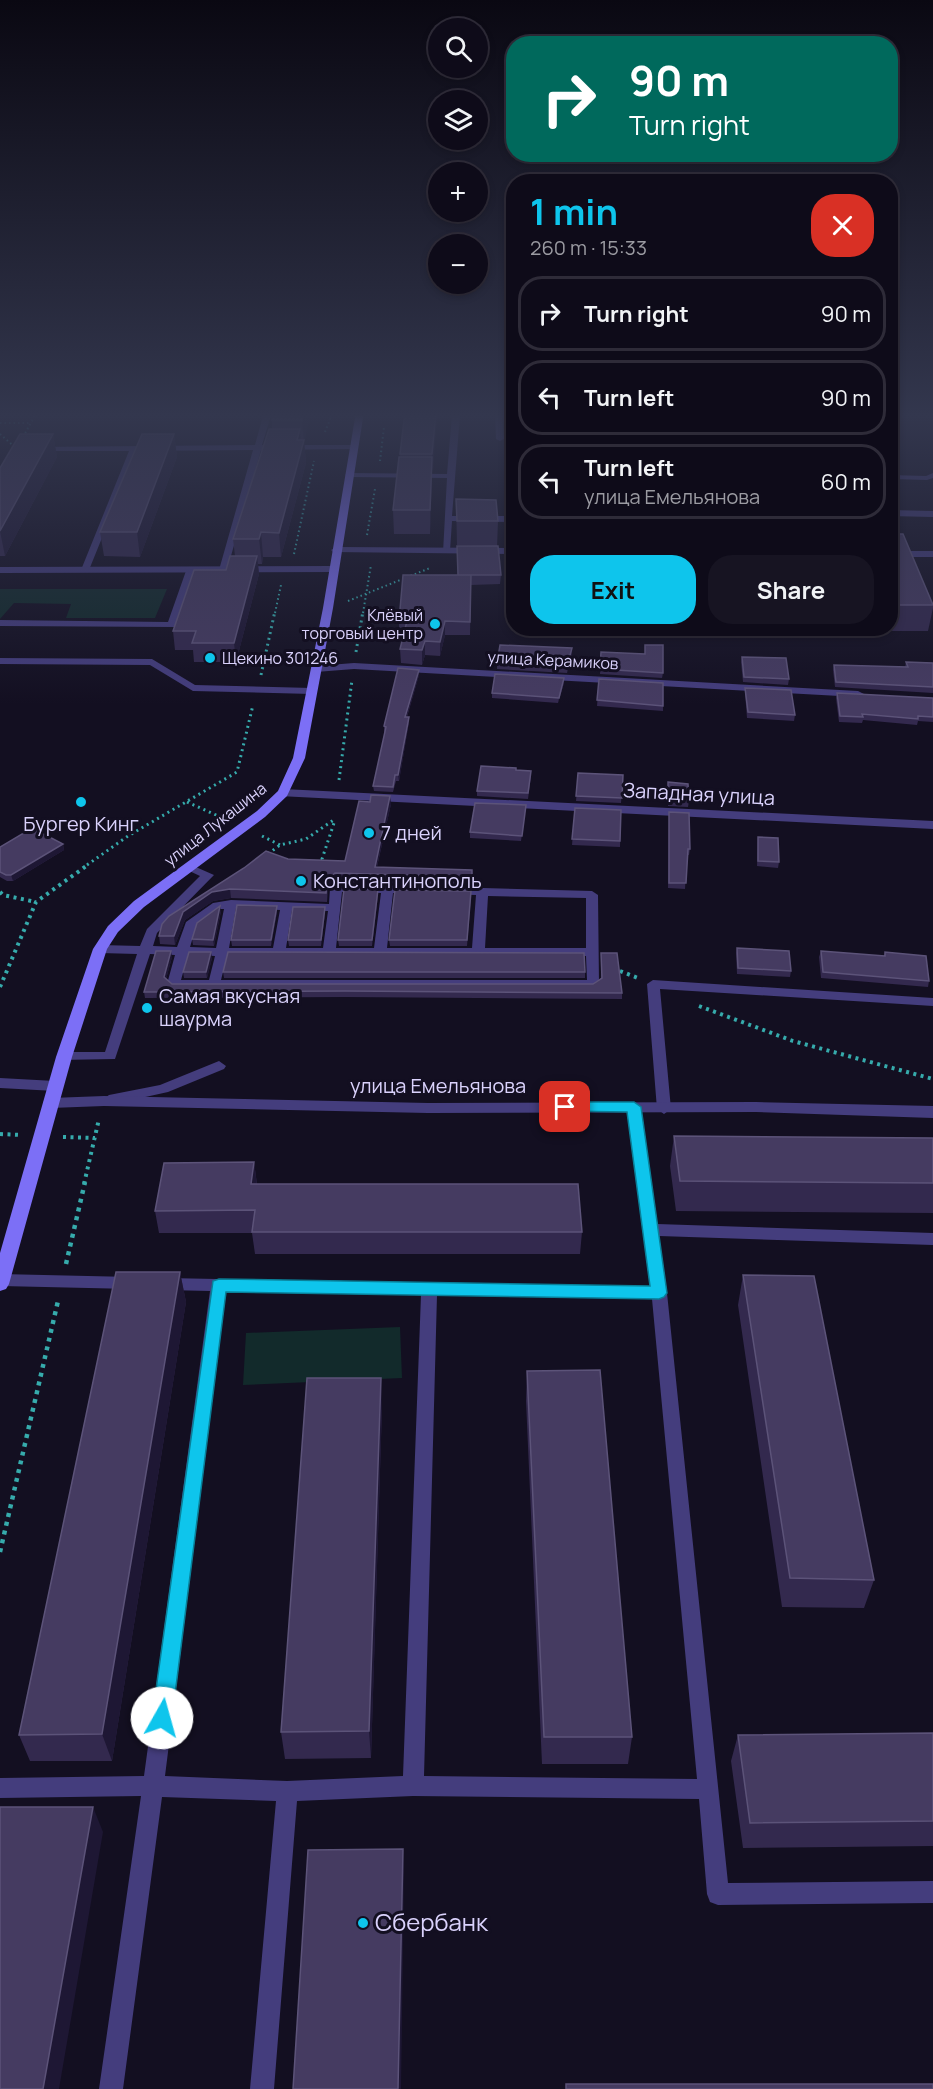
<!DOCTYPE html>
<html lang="en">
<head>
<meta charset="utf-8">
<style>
	:root { --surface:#0e0b19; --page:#171422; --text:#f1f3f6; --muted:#9b9ba2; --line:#2e2b38; --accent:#0ec5ec }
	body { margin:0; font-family:Manrope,sans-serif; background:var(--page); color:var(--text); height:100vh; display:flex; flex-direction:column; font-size:22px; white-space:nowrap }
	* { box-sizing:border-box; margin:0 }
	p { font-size:20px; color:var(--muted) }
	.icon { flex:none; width:33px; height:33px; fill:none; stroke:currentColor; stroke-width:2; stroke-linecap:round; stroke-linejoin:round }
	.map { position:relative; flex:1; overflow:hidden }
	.sheet { position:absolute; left:506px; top:174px; width:392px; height:462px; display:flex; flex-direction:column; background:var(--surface); border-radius:24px; box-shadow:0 3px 9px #0003,0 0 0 2px var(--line) }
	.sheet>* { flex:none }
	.hud { position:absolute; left:506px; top:36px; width:392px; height:126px; border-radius:24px; box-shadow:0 3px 9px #0003,0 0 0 2px var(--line); background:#00695c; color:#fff; overflow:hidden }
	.controls { position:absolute; left:428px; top:18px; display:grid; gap:12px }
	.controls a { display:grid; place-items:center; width:60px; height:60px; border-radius:50%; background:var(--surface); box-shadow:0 3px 9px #0003,0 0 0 2px var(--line); font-size:30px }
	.pin { position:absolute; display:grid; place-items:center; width:51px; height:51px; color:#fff; margin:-26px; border-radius:12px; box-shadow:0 3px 9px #0006 }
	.me { position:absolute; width:66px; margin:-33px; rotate:7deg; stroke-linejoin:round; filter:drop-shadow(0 0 4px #0008) }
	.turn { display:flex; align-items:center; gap:21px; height:126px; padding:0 24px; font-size:27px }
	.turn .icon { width:78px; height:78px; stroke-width:2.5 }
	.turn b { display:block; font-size:42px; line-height:51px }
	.round { display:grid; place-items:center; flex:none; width:63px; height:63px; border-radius:24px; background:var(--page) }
	.overview { display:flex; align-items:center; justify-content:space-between; height:102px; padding:0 24px }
	h1 { font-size:36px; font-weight:700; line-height:45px; color:var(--accent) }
	.primary-button { display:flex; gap:12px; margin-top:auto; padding:12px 24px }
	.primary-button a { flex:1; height:69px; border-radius:24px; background:var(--accent); color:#111; font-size:24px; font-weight:700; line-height:69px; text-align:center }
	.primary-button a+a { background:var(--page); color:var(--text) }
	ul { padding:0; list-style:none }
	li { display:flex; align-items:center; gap:18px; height:75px; margin:0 12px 9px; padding:0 12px; border:3px solid var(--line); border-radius:24px }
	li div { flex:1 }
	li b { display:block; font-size:22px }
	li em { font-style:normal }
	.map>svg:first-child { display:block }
	.green { fill:#122a2b }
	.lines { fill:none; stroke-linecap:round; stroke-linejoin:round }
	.path-far3 { stroke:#36abac; stroke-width:2; stroke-dasharray:1.5 3; stroke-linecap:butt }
	.path-far2 { stroke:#36abac; stroke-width:3; stroke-dasharray:2 4; stroke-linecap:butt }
	.path-far1 { stroke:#36abac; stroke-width:4; stroke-dasharray:3 4.5; stroke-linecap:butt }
	.path { stroke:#36abac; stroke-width:4.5; stroke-dasharray:4 5; stroke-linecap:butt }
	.service { fill:#443d7d; fill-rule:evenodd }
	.minor { fill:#443d7d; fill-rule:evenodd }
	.tertiary { fill:#443d7d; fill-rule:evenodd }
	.secondary { fill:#7c6ff6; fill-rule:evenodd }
	.wall { fill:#33294e }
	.shaded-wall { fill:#1e1734 }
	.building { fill:#453b61; stroke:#5c5379; stroke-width:1.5 }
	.route { fill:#0ec5ec; stroke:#098099; stroke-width:1.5 }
	.poi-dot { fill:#0ec5ec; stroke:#130f21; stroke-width:2 }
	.labels { text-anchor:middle; stroke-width:6; stroke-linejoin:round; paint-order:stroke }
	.far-poi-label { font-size:16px; fill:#dad2fc; stroke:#130f21; text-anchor:end }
	.far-street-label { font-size:16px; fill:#dad2fc; stroke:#130f21 }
	.street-label { font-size:20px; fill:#dad2fc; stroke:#130f21 }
	.poi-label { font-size:20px; fill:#dad2fc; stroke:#130f21; text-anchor:start }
	.near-poi-label { font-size:24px; fill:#dad2fc; stroke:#130f21; text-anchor:start }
</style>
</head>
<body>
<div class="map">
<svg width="933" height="2089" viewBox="0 0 933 2089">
	<rect width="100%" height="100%" fill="#130f21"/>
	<path class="green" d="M0,589h167l-12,29h-89l5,-14 -57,-1 -14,16z
		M400,1327l2,51 -159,7 3,-52z"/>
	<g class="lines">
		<path class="path-far3" d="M0,423h31
			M325,432l8,-20
			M0,434l16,14
			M23,437l14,-25
			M380,461l4,-34
			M367,535l8,-46
			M294,554l20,-93
			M348,601l82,-33
			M275,613l6,-28
			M363,613l8,-48"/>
		<path class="path-far2" d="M356,652l7,-41
			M261,675l14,-64
			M339,780l13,-100
			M187,802l38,17
			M262,836l18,9
			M268,854l12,-9 26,-6 29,-20
			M326,864l-4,-5 13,-39
			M87,865l41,-29 109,-64 16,-67"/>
		<path class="path-far1" d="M0,892l3,3 33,7
			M620,971l18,7
			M0,987l36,-85 53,-38
			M699,1006l94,35 140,38
			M0,1134l22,1
			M63,1137l32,1
			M84,1184l15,-65"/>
		<path class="path" d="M66,1264l19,-82
			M0,1552l58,-251"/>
		<path class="service" d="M264,412h8l-10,33h92l4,2 -4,2 -93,1 -34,120 -4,3 -4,-3 34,-120 -116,1 -48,119 -7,2 -1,-2 48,-119h-91l-4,-2 1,-2 220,-2z
			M356,412h146l2,27 -4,2 -4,-2 -1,-25 -35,1 -8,101h61v6l-61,-1 -2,30 -7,2 4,-75 -98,-1 -4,-2 4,-2 98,1 5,-59h-96z
			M933,473v5l-6,2 -37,-1v-4l36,1z
			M890,510l43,1v6l-43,-1z
			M187,568l7,2 -19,57 -175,-1v-6l168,2z
			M0,658l152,1 43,26 117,3 5,3 -5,3 -119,-3 -43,-26 -150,-1z
			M189,864l25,11 -57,58 -4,13 24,1 9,-25 27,-19 18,-3 98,4 1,-16 6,-4 256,7 6,4 1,89 -6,4h-420l-6,-4 8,-29 -25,-1 -35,105 -56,1 -2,-3 7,-5h41l32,-98 -37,-1 -6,-4 6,-4 40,1 7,-17 53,-53 -17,-8zM342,892l39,1 -7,55h-38zM393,893l83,2 -4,53h-85zM488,896l98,2v50h-101zM236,908l44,2 -7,38h-44zM220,909h4l-8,39 -26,-1 6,-20zM292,910l36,1 -5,37h-37zM188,955l27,1 -6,24h-28zM227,956h359l1,24h-366z
			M653,980l280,18v8l-273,-17 11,120 -7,5 -7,-5 -10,-125z
			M219,1061l7,5 -2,3 -56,23 -59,13 -7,-5 7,-5 51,-10z
			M0,1078l55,3 7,5 -7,5 -55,-3z
			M634,1102l7,5 16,117 276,9v12l-274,-9 8,57 61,590 205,-2v22l-215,2 -8,-3 -3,-8 -8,-95 -286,-3 -116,5 -23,288h-24l26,-288 -114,-4 -39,292h-24l42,-293 -141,2v-20l144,-2 66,-485 -44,-1 -6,-2 -2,-4 2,-4 6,-2 484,9 -23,-180zM226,1291l195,4 -18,481 -116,5 -122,-5zM437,1295l215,4 45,480 -273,-3z
			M0,1274l132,3 6,2 2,4 -2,4 -6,2 -131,-3z"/>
		<path class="minor" d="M0,567l333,-1 5,3 -5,3 -333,1z
			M354,663l504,28 6,3 -6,3 -504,-28 -38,3 -5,-3 5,-3z
			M283,789l650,32v8l-654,-33 -2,-3z
			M104,1096l324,7 328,-1 177,4v12l-177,-6 -328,1 -324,-7 -53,2 -6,-1 -2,-4 2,-4 6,-1z"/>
		<path class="tertiary" d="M336,547l177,1v6l-180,-2 -2,-2z
			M890,551h43v6h-43z"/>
		<path class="secondary" d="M356,412h8l-31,196 -28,150 -18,38 -22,21 -121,90 -26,25 -11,17 -35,108 -63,227 -3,5 -6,2v-38l56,-196 37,-108 15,-23 26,-25 123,-90 21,-20 15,-33 30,-150z"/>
	</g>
	<path class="wall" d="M274,412h37l-7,28 2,23 -25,94h-18l-1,7h-4l1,10 -23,88h-42l-1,-12h-18l-2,-19 53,-61 9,-14 -2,-17 39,-110v-9z
		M437,417l-5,55 -2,62h-36l-1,-24 7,-56z
		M53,434l4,23 -52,99h-5v-88z
		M174,434l3,23 -37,100 -36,-1 -4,-24z
		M456,499l42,22 -1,25 -40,-1z
		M890,503l7,31 36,70v4l-5,23h-37l-1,-3z
		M403,575h98l-1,9 -29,1 -1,50h-25l-5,21 -15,-1 -3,10 -21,-2 -1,-14 4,-14h-5v-14z
		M601,652l62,21 -1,5 -62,-4z
		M572,654l-5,19 -70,-4v-6z
		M742,657l47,22 -1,6 -45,-3 -2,-20z
		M906,662l27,1v30l-98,-6 -2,-17 1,-5 71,2z
		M419,675l-12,42 2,5 -10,59h-3l-3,11 -19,-1 -1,-5 12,-54h-1v-6z
		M599,679l64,27v5l-66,-5z
		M564,683l-6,20 -66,-5v-5z
		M745,688l50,27 -1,6 -47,-3 -2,-25z
		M837,693l96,5v24l-15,-1 -1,4 -54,-5 -1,3 -23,-1 -3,-24z
		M516,770l15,6 -3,23 -51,-3v-5z
		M578,773l45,2 -2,28 -45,-2z
		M668,782l21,19 -1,6 -20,-1z
		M391,804l-14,63 95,3v15l-136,-3 -8,6 -1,14 -96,-4 -18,3 -28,19 -10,25 -15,-1 -1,-8 3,-12 126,-65 57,2z
		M526,805l-5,36 -51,-3v-6z
		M575,808l46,2 -1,37 -48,-2z
		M669,812l21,37 -1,6h-2l-2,34 -17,-1z
		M758,837l21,25 -1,6 -21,-2z
		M63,844l1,6 -51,31h-6l-7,-4v-30z
		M378,895l-6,51h-33l-1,-6z
		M471,897l-4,49h-77l-1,-6z
		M221,911l-7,35 -21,-1 -1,-6z
		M277,912l-6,34h-39l-1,-6z
		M325,913l-4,33h-32l-1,-6z
		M737,948l54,23 -1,6 -53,-3 -1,-21z
		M821,951l63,5 1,-4 44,29 -1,6 -107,-9 -2,-21z
		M601,953l21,40v6l-277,-2 -200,1 -1,-6 28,-35 -6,22 6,5h421l8,-6z
		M212,958l-5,20h-23l-1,-6z
		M223,972h362v6h-361z
		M674,1136l259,2v75l-257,-2 -6,-45z
		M254,1162l3,22 325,48 -2,22h-325l-3,-21h-93l-4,-22z
		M180,1272l6,30 -74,459h-82l-11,-26z
		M743,1275l131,305 -10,28 -82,-1 -44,-302z
		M527,1371l105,366 -4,27h-86l-16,-363z
		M382,1407l-11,351 -86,1 -4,-27z
		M933,1733v113l-190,2 -12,-87 7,-26z"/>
	<path class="shaded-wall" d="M304,412h7l-7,31 -2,-23z
		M436,412h1v5l-4,55 -1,-18z
		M300,429l1,22 3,-11 2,23 -25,94 -2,-24z
		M53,434l4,23 -52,99 -5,-25z
		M174,434l3,23 -37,100 -3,-25z
		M432,457v23l-2,54v-24z
		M899,524l-5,25 -1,-24z
		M261,532l2,25 -1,7 -3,-25z
		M257,556l2,18 -23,88 -2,-19z
		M445,621v14l-5,21v-14z
		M425,641v14l-3,10v-15z
		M572,648v6l-5,19v-6z
		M419,670v5l-14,47v-5z
		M564,678v5l-6,20 1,-5z
		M409,717v5l-10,59 -1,-6z
		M390,796l1,8 -16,71v-8z
		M63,844l1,6 -51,31 -2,-6z
		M335,873l1,9 -8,6 -1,14v-22z
		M230,889l1,9 -18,3 -28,19 -10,25 -1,-9 9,-24 29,-20z
		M378,889v6l-6,51v-6z
		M220,906l1,5 -7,35 -1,-6z
		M277,906v6l-6,34v-6z
		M325,907v6l-4,33v-6z
		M171,951l1,6 -7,26 -1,-6z
		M211,952l1,6 -5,20 -1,-6z
		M254,1162l3,23 -6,-1z
		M180,1272l6,30 -74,459 -10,-27z
		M381,1378l1,29 -11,351 -2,-27z
		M93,1807l10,25 -44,257h-16z
		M403,1849l1,24 -3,216h-3z"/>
	<path class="building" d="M274,412h30l-2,8h-30z
		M405,412h31l-4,42h-32z
		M269,429h31l-3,11h7l-25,93 -18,-1 -2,7h-26z
		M20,434h33l-53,97v-63z
		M142,434h32l-37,98h-37z
		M399,457h33l-2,53h-37z
		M456,499l40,1 2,21h-41z
		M890,503l9,21 -6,1v9h10l30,71h-37l-6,-16z
		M457,546h41l3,29h-43z
		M230,556h27l-23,87h-42l4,-12h-23l21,-61h32z
		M403,575h68l-1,47 -25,-1 -5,21 -15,-1 -3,9 -22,-1 7,-28h-8z
		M500,645l72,3 -5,19 -70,-4z
		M645,645h18v28l-63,-4 1,-17 44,2z
		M742,657l44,1 3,21 -45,-2z
		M906,662l27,1v24l-97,-5 -2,-17 74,2z
		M398,668l21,2 -14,47h4l-11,58h-3l-2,12 -20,-1 13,-59 -2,-1z
		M495,674l69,4 -5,20 -67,-5z
		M599,679l64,4v23l-66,-6z
		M745,688l46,2 4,25 -47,-3z
		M837,693l96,5v19l-15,-1v3l-56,-5 1,3 -23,-1z
		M481,766l35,2v2l15,1 -3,22 -51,-2z
		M578,773l45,2 -1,23 -46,-2z
		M668,782l20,2 1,17 -21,-1z
		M371,795l19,1 -15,71 97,3v7l-137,-4 -8,7 -1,13 -96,-4 -18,3 -29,20 -9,24h-15l3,-12 7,-8 75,-48 22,-17 22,8 57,2 14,-60 11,1z
		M475,803l51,2 -4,31 -52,-4z
		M575,808l46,2 -1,31 -48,-2z
		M669,812l20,1 1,36h-2l-2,34h-17z
		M32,828l31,16 -52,31h-5l-6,-3v-25z
		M758,837l20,1 1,24 -21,-1z
		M344,889h34l-6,51h-34z
		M395,890l76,1 -4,49h-78z
		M237,905l40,1 -6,34h-40z
		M220,906l-7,34 -21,-1 5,-16z
		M293,907h32l-4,33h-33z
		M737,948l52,3 2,20 -53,-3z
		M156,951h15l-7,26 8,7h421l9,-6 -1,-25h16l5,40 -277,-2 -201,1z
		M821,951l64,5v-4l41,4 3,25 -106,-9z
		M189,952h22l-5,20h-23z
		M228,952l356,1 1,19h-362z
		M674,1136l259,2v45l-253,-2z
		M254,1162l-3,22h327l4,48h-330l3,-22 -100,1 9,-48z
		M116,1272h64l-78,462 -83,1z
		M743,1275l71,1 60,304 -84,-2z
		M600,1370l32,367h-88l-17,-366z
		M307,1378h74l-12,353 -88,1z
		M933,1733v88l-183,2 -12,-88z
		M0,1807h93l-50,282h-43z
		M403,1849l-5,240h-105l15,-239z
		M566,2084h367v5h-367z"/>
	<linearGradient id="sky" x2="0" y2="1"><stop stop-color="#0a0812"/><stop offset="0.59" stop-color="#33374e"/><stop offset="1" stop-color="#33374e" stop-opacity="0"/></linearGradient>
	<rect width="933" height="704" fill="url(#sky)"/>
	<path class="route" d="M565,1102h69l7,5 26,186 -3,4 -5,2 -433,-7 -54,426 -3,7 -7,3 -7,-3 -3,-7 61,-437 6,-2 431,7 -23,-174 -67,-1 -2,-4 2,-3z"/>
	<g class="poi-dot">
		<circle cx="435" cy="624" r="6"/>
		<circle cx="210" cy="658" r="6"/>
		<circle cx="81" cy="802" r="6"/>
		<circle cx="369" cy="833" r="6"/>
		<circle cx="301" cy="881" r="6"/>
		<circle cx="147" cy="1008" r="6"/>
		<circle cx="363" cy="1923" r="6"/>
	</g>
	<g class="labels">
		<g class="far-poi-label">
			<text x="423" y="621">Клёвый<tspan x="423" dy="18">торговый центр</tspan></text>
			<text x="222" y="664" text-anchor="start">Щекино 301246</text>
		</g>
		<g class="far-street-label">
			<text transform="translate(553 660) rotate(3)" y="6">улица Керамиков</text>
			<text transform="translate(215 824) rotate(-38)" y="6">улица Лукашина</text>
		</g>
		<g class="street-label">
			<text transform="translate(699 794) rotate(3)" y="7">Западная улица</text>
			<text x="438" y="1093">улица Емельянова</text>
		</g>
		<g class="poi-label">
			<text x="81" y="831" text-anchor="middle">Бургер Кинг</text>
			<text x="381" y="840">7 дней</text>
			<text x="313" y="888">Константинополь</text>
			<text x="159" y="1003">Самая вкусная<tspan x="159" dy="23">шаурма</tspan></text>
		</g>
		<g class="near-poi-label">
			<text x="375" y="1931">Сбербанк</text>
		</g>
	</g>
</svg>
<div class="controls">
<a><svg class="icon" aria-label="search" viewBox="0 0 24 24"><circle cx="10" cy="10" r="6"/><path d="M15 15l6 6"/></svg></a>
<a><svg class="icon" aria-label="layers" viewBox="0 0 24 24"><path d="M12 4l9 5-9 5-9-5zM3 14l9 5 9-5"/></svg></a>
<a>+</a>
<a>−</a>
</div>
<div class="pin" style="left:565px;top:1107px;background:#d93025"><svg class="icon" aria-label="arrive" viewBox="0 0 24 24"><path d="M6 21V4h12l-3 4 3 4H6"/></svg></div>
<svg class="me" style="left:162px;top:1718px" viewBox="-20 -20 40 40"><circle r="19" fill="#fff"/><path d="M0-13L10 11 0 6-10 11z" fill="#0ec5ec"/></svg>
<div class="hud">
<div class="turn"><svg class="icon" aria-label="right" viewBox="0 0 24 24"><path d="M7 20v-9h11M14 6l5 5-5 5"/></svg><div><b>90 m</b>Turn right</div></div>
</div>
<section class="sheet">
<div class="overview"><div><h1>1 min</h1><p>260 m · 15:33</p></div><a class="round" style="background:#d93025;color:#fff"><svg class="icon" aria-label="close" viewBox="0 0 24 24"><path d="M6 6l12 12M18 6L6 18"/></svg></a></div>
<ul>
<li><svg class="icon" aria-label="right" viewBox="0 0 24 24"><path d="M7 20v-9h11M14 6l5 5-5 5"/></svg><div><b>Turn right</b></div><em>90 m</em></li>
<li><svg class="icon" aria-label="left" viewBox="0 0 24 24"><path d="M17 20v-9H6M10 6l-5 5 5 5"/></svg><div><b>Turn left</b></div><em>90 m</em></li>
<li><svg class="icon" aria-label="left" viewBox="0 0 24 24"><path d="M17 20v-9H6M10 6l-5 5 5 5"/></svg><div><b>Turn left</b><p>улица Емельянова</p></div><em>60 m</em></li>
</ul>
<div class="primary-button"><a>Exit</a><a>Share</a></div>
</section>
</div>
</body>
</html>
